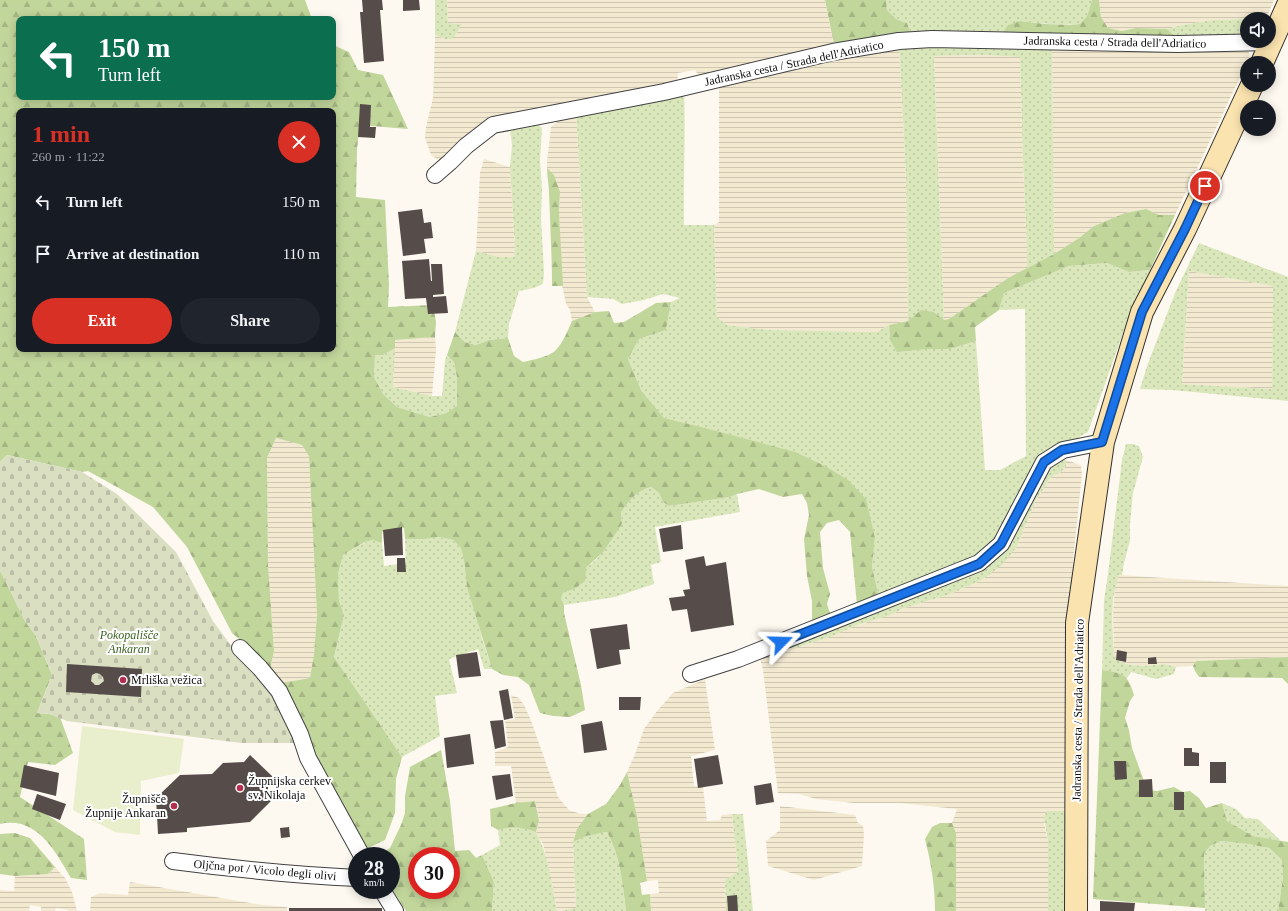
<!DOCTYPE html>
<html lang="en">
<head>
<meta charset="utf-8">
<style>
	:root { --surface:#171b24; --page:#20242c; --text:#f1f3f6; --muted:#9ea1a6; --accent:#d93025 }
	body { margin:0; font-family:Georgia,serif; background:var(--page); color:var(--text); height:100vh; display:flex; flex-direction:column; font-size:15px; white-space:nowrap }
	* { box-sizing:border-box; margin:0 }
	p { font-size:13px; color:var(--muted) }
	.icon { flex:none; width:22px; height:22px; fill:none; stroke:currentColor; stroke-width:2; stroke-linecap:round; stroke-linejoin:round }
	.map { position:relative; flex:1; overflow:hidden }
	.side { position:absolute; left:16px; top:108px; width:320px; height:244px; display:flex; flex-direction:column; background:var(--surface); border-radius:8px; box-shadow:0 2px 10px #0003 }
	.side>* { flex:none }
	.banner { position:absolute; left:16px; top:16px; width:320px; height:84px; border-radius:8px; box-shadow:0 2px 10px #0003; background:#0b6e4f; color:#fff; overflow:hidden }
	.buttons { position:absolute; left:1240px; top:12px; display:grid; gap:8px }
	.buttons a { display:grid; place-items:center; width:36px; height:36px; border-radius:50%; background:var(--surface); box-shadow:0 2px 10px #0003; font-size:20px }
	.speed { position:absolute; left:348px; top:847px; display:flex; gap:8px; font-size:20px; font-weight:700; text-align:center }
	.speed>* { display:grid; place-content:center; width:52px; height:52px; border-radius:50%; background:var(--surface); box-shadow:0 2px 10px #0003; line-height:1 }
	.speed small { font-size:10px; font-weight:400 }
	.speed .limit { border:6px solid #d22; background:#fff; color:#111 }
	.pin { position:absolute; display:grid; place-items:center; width:34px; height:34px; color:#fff; margin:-17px; border:2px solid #fff; border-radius:50%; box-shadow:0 1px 4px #0007 }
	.me { position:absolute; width:44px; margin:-22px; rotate:68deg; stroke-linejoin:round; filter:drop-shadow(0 0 3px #0008) }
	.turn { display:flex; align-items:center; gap:14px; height:84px; padding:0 16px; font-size:18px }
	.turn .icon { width:52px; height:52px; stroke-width:2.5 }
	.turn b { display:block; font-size:28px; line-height:34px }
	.round { display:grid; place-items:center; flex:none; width:42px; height:42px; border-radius:21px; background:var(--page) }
	.headline { display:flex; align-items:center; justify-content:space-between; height:68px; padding:0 16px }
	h1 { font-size:24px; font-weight:700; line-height:30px; color:var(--accent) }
	.action { display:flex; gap:8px; margin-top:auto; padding:8px 16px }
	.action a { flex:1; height:46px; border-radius:24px; background:var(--accent); color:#fff; font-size:16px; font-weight:700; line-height:46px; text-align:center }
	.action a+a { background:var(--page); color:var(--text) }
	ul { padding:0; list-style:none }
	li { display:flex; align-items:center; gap:12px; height:52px; padding:0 16px }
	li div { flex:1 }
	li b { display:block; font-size:15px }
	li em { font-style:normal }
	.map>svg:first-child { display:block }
	.farmland { fill:url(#farmland-rules) }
	.grass { fill:url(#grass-dots); fill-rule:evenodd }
	.forest { fill:url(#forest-firs); fill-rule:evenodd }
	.cemetery { fill:url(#cemetery-stones) }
	.pitch { fill:#e9eecc }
	.building { fill:#564d4b; fill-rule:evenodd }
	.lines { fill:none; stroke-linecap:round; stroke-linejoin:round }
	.minor-casing { stroke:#414141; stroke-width:18 }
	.secondary-casing { stroke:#303030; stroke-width:24 }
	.minor { stroke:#fff; stroke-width:16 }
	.secondary { stroke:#fae3af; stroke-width:22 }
	.route-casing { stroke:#114b97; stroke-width:10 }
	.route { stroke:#1a73e8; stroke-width:7 }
	.poi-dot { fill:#b52e4e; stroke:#fff; stroke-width:1.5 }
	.labels { text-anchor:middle; stroke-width:4; stroke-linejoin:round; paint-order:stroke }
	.street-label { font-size:12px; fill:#0e0e0e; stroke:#fff }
	.park-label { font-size:12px; font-style:italic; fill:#3b6222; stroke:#fff }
	.poi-label { font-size:12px; fill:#0e0e0e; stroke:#fff; text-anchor:start }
</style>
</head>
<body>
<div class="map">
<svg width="1288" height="911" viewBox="0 0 1288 911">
	<defs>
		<pattern id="farmland-rules" width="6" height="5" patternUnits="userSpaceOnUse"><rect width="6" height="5" fill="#f3e9d1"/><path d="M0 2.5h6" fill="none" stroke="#cfc7b2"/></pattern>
		<pattern id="grass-dots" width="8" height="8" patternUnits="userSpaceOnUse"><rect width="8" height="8" fill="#dae7bb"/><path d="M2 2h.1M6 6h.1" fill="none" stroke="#bac5a0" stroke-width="1.8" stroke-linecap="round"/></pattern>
		<pattern id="forest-firs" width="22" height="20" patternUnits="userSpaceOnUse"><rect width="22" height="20" fill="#c1d69b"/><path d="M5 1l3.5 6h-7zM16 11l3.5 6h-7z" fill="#a5b684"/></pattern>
		<pattern id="cemetery-stones" width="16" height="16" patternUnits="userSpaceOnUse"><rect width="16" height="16" fill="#dbdfc2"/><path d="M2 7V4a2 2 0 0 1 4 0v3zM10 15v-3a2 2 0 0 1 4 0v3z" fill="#bbbea6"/></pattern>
	</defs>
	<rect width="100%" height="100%" fill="#fef9f0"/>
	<path class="farmland" d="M447,0h378l9,44 -135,32 -4,-6 -17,3 -1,9 -188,38 -15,9 -26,30 -8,2 -9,-6 -6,-17 1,-11 7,-29 2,-63 10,4 16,-15 -13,-1z
		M1099,0h175l-8,19 -53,1 -31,5 -15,4 -31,-1 -14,3 -14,-3 -7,-11z
		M899,46l7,130 2,145 -19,4 -12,7 -109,-2 -41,-5 -10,-8 -3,-92 5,-3v-137z
		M1052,48h195l3,8 -75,159h-16l-13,-6 -21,4 -31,13 -15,12 -25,16z
		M984,55l36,2 3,106 4,84v21l-19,10 -59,41 -5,1 -10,-264z
		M576,112l11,185 8,15 -23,9 -2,-11 -4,-6 -5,-24 -2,-68 1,-20 -13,-24v-6l4,-35 11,-9z
		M484,159l26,8 5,82 -1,8h-15l-23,-6 4,-78z
		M1189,271l85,15 -2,103 -90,-5z
		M435,337l1,13 -4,46 -39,-9 2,-47z
		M276,438l26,7 7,10 8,160 -3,38 -4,25 -29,5 -11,-14 4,-18 -6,-87 -1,-106z
		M1066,460l15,5 1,9 -9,87 -8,186 1,64 -22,12 4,19v69h-92v-78l-4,-10 5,-14 -58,-6h-45l-38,-4 -17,-5 -21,-1 -15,-123 -4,-16 31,-12 11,5 56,-22 31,-9 16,-8 44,-13 34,-15 34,-32 20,-48 15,-23 10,-5 5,-6z
		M1119,575l169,11v71l-92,4 -3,5 -17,1 -12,-3 -22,2 -16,-2 -12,-6 -1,-44 2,-29z
		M705,679l10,71 -24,6 3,30 9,1 4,34 13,-1 2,-5 10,-1 6,58 -13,9 1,30h-75l-1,-17 9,-1 -1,-13 -11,1 -10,-65 -10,-44 8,-18 9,-25 13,-18 16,-18z
		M511,695l8,3 5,7 6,13 28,79 11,13 12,4h8l-12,15 -4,13 3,67 -19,2 -5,-28 -9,-39 -7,-12 3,-11 -4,-20 -19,2 -5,-37h-16v-14l13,-5 -3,-26 10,-2z
		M780,806l75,9 3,8 5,3 1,9 -2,31 -48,14 -46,-14 -2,-25 14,-11z
		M55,867l10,11 7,14 5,19h-9v-1l-12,-2 -1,3h-14v-4l-11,-2 -1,6h-29v-21l14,1 1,-15 33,-2z
		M130,882l132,23 25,2v4h-197l1,-14 9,-4 28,2z"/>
	<path class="grass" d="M435,0h12l1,23 14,1 -9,15h-8l-10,-4z
		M886,0h206l-5,16 -7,8c-20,2 -40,-1 -60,-3l-19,14 -90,-1 -4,-11 -11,-4 -9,-9z
		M1247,19v18l-69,2 -11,-10 15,-4 31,-5z
		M899,46l153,2 2,206 -27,14v-21l-4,-84 -3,-106 -36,-2 -50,1 10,264 -10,-8 -26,9 -2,-145z
		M684,91c2,44 -1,89 0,134h30l3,92 10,8 41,5 109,2 12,-7 1,15 36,9h24l26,-8 9,129h15l26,-14 -1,-147 -26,1 5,-17 65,-27 38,-3 22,9 21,-2 -27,63 -35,99 -21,12 -69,96 -26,20 -93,37 -7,-30 3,-29 -127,-98 -46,-13 -38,-9 -23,-28 -13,-31 11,-20 27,-9 5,-28 9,-4 -17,-4 -19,6 -22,4 -9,-5 -26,-2 -11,-185z
		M537,123l5,5 -2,32 2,29 -1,29 3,55 -1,11 -9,4 -15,3 -10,33 -1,14 -19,2 -13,5 -11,-3 -10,-10 21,-81 23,6h15l1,-8 -5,-82 2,-22 -2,-16z
		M1199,243l89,34v124l-116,-11 -32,-1 7,-23 28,-73zM1189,271l84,15 -1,103 -90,-5z
		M395,348l-2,39 39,9h10l3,-36 2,-5 7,7 3,16v28l-11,7 -16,4 -33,-10 -14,-13 -9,-17 1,-22h8z
		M1126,444h7l6,2 4,11 -10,36 -3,30v18l-6,22 -2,12h-3c-10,26 -6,56 -5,83l12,6 16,2 22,-2 12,3 -2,7 -18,5 -25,-7 -4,6 -13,-6 -12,-2 2,-69 4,-27 14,-114z
		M1062,458l4,2v6l-5,6 -10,5 -15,23 -20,48 -14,17 -20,15 -34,15 -44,13 -16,8 -31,9 -27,12 -37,12 -3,-7 195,-76 61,-96z
		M651,487l8,6 4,9 6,4 61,-9 7,-3 3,18 -85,15 6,35 -10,3 3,19 -39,13 -51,8 -3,-6 2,-6 11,-4 12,-21 10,-8 26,-36 -1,-12c9,-12 15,-21 30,-25z
		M440,537l13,3 8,8 21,90 10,31h-8l-6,-20 -29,10 8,34 -22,3 5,40 -38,21 -68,-100 10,-42 -5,-14 -1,-27 5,-19 23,-13 7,-2 9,3 2,23 22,-3 -1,-24h20z
		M1222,803l14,6 9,9 13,1 23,22 -28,-5 -26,-15z
		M1047,811h19l-2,100h-16v-69l-4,-25z
		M732,814h11l10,97h-27l-1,-31 13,-8z
		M510,827l13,1 13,4c13,24 16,53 21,79h-65l2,-29 -12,-27 18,-10 -2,-15z
		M607,832c13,23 16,53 19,79h-66l16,-3 -3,-66 12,-6z
		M1221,841l27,3 21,4 13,12 1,17 -5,34h-73l-1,-57 6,-8z"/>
	<path class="forest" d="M0,0h305l7,19h-293v78h314v-52l16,7 9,18 25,5 25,54 -48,-4 -3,24 -1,48 29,3 4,85 -1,22 45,-2 3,17 -1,15 -40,3v8l-12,7h-8l-1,22 9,17 14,13 33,10 16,-4 11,-7v-28l-3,-16 -7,-7 8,-23 10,10 11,3 13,-5 19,-2 6,18 9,6c9,-2 25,-5 32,-11 8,-8 13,-21 17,-30l23,-9 14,-1 5,12 10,-1 32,-19 15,-1 -5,28 -27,9 -11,20 13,31 23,28 38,9 93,25 30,14 23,14 18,19 9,39 -3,29 7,30 -22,8 -7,-73 -11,-12 -12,3 -7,9 3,36 7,26 -3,10 4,12 -16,7 -3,-3v-19l-5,-25 -3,-37 5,-24 -2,-12 -5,-9 -19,3 -24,-8 -22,5 -7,3 -61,9 -6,-4 -4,-9 -8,-6c-15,4 -21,13 -30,25l1,12 -19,28 -17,16 -1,13 -11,8 -11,4 -2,6 3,6v8l17,72 4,25 -15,7 -17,-1 -13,-3 -11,-28 -11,-8 -15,-2 -11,-6 -25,-82 -2,-21 -4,-18 -8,-8 -13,-3 -15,2h-20l-1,-11 -22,4v11l-9,-3 -8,2 -22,13 -5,19 1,27 5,14 -10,42 68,100 -6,22 -1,34 -10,27 -21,10 -54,-93 -29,-74 29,-5 4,-25 3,-38 -8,-159 -7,-11 -26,-7 -9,20 1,106 6,87 -4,18 -19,-20 -19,-16 -45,-86 -34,-40 -65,-36 -6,1 -75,-17 -7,7zM19,111h314v238h-314z
		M825,0h61l1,10 9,9 11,4 4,11 -77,10z
		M1092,0h7l2,17 7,11 14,3 14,-3 31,1 11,10 -177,-4 7,-10 12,-4 25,3 25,1 10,-1 7,-8z
		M547,168l7,7 6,17 -1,20 4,74h-11c0,-31 -2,-62 -3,-93 0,-8 -2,-16 -2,-25z
		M1146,209l13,6h16l-25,55 -21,2 -22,-9 -38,3 -65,27 -5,17 -24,17 1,14 -26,8h-24l-29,3 -7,-12 -1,-15 19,-4 13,-11 13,2 10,8 5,-1 59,-41 46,-24 25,-16 15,-12 31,-13z
		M0,570l25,51 11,15 16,39 -15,38 12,1 11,3 13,36 -18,12 -27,-3 -8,35 64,42 3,41 -16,-2c-16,-27 -34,-62 -71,-54z
		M1288,657v27l-6,-6 -83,-1 -4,-6 -2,-5 3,-5z
		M1102,670c21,3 26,4 32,25l-4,6 -5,17 4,12 3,18 12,33 4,9 9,1 17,-4 9,5 7,-1 9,7 7,10 16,-5 5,18 26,15 35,6v69h-10l5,-34 -1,-17 -13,-12 -21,-4 -27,-3 -11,5 -6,8 1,54 -112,-9z
		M441,750l9,51 5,50 14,-1 7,8 6,-3 12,27 -2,29h-86l-15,-24v-31h-14l13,-8 11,-23 4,-12v-17l5,-29zM417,856h34v34h-34z
		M627,772l10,44 10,65 -7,2 2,12 8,-1 1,17h-25c-3,-26 -6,-56 -19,-79l-21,4 -13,6 4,-13 11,-15 18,-10 14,-19z
		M535,801l4,20 -3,11c-15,-5 -23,-6 -38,-2l-7,-4 -1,-17 26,-6z
		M940,823h12l4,10v78h-21c0,-25 -4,-48 -10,-72l7,-12z
		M15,833l15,5 25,29 -7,7 -33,2 -15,-2v-40z"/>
	<path class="cemetery" d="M7,455l75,17 35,22 59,58 37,69 19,26 42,46 23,50h-56l-174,-22 -18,-7 -12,-1 15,-38 -16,-39 -11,-15 -25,-51v-108z"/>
	<path class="pitch" d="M82,726l102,13 -5,34 -38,8 -1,54 -25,-3 -42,-22z"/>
	<path class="building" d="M362,0h20l1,10h-3l4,51 -20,2 -4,-51h3z
		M403,0h16l1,10 -17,1z
		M360,104l11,1 -1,22h6l-1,11 -17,-1z
		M422,209l2,14 7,-1 2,16 -9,1 2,14 -23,3 -5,-44z
		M429,259l2,22h1l-1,-17h11l2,30 -11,1v2l13,-1 2,17 -20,1 -2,-16 -21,1 -3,-38z
		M681,525l2,24 -20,3 -4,-23z
		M402,527l1,28 -18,1 -2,-26z
		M704,556l2,10 20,-4 8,63 -43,7 -4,-23 -15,2 -3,-13 16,-2 -2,-6 7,-1 -5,-29z
		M397,558h8l1,14h-9z
		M627,624l3,25 -11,1 2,14 -24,5 -7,-40z
		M1117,650l10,2 -1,10 -10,-2z
		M477,652l4,24 -22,2 -3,-23z
		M1156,657l1,7h-9v-6z
		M67,664l75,5 -1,28 -75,-5zM96,673l4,1 3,3 1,4 -5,4h-4l-4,-4 1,-6z
		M508,689l5,29 -9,2 -5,-29z
		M619,697h22l-1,13h-21z
		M503,720l3,26 -11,3 -5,-28z
		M602,721l5,29 -23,3 -3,-28z
		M470,734l4,30 -27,4 -3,-30z
		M1184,748h8v4l7,1v13h-15z
		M250,755l22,21 -1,8h-3v7l4,1 -1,9 -21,21 -63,6v4l-29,2 -2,-36 24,-23 32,-1 11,-11 21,-1z
		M718,755l5,29 -25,4 -4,-29z
		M1114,761h12l1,18 -12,1z
		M1210,762h16v21h-16z
		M24,765l35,8 -3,23 -36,-9z
		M510,774l3,22 -17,4 -4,-24z
		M1152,779l1,18h-14v-17z
		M771,783l3,19 -18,3 -2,-19z
		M1174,792h10v18h-10z
		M37,794l29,10 -6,16 -28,-11z
		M289,827l1,10 -9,1 -1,-10z
		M737,895l1,16h-10l-1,-15z
		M1100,901l35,2 -1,8h-34z
		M289,908h93v3h-93z"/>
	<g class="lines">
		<defs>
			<path id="minor" d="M435,175l15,-13 16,-16 27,-21 171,-33 169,-40 66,-11 33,-2 246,5 93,-2
				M240,648l20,20 19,23 21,43 8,24 54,98
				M691,674l47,-15 241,-96 22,-19 43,-82 19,-12 40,-8
				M173,861c61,8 122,14 184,17
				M382,890l13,21"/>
			<path id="secondary" d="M1262,63l26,-58
				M1076,911l1,-288 26,-181 39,-130 43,-83 67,-144"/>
		</defs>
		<use href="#minor" class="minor-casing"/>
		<use href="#secondary" class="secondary-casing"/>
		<use href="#minor" class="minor"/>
		<use href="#secondary" class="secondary"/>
	</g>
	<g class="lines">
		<defs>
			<path id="route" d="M781,642l198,-78 22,-20 43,-82 18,-12 40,-8 40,-130 43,-83 20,-43"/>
		</defs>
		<use href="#route" class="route-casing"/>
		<use href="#route" class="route"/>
	</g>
	<g class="poi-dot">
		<circle cx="123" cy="680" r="4"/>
		<circle cx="240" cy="788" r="4"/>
		<circle cx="174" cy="806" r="4"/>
	</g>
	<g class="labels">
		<g class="street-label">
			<text transform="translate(1115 42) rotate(1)" y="4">Jadranska cesta / Strada dell'Adriatico</text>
			<text transform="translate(794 63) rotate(-12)" y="4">Jadranska cesta / Strada dell'Adriatico</text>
			<text transform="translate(1078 710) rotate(-89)" y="4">Jadranska cesta / Strada dell'Adriatico</text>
			<text transform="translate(265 870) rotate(5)" y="4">Oljčna pot / Vicolo degli olivi</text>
		</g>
		<g class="park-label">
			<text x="129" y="639">Pokopališče<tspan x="129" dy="14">Ankaran</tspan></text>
		</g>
		<g class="poi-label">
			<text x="131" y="684">Mrliška vežica</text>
			<text x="248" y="785">Župnijska cerkev<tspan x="248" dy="14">sv. Nikolaja</tspan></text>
			<text x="166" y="803" text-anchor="end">Župnišče<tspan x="166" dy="14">Župnije Ankaran</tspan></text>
		</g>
	</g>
</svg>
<div class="buttons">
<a><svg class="icon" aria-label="sound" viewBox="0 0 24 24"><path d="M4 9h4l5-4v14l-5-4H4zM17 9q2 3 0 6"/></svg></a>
<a>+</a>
<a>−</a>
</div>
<div class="speed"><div>28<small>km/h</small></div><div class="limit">30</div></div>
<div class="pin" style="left:1205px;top:186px;background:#d93025"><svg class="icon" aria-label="arrive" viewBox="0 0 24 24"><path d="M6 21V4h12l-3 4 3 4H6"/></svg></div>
<svg class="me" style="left:781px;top:642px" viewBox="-20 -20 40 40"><path d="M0-17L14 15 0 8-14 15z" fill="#1a73e8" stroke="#fff" stroke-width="4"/></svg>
<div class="banner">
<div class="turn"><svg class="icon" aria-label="left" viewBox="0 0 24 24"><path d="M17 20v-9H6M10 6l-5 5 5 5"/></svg><div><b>150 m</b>Turn left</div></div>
</div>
<section class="side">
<div class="headline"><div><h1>1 min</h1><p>260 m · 11:22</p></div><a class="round" style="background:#d93025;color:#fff"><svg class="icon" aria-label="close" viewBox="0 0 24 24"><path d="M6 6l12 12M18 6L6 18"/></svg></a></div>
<ul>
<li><svg class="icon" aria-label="left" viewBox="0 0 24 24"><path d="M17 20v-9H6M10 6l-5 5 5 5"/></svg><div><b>Turn left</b></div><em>150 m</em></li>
<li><svg class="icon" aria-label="arrive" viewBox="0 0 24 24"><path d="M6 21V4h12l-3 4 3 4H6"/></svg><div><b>Arrive at destination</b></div><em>110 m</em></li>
</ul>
<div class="action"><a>Exit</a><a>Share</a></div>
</section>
</div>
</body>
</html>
